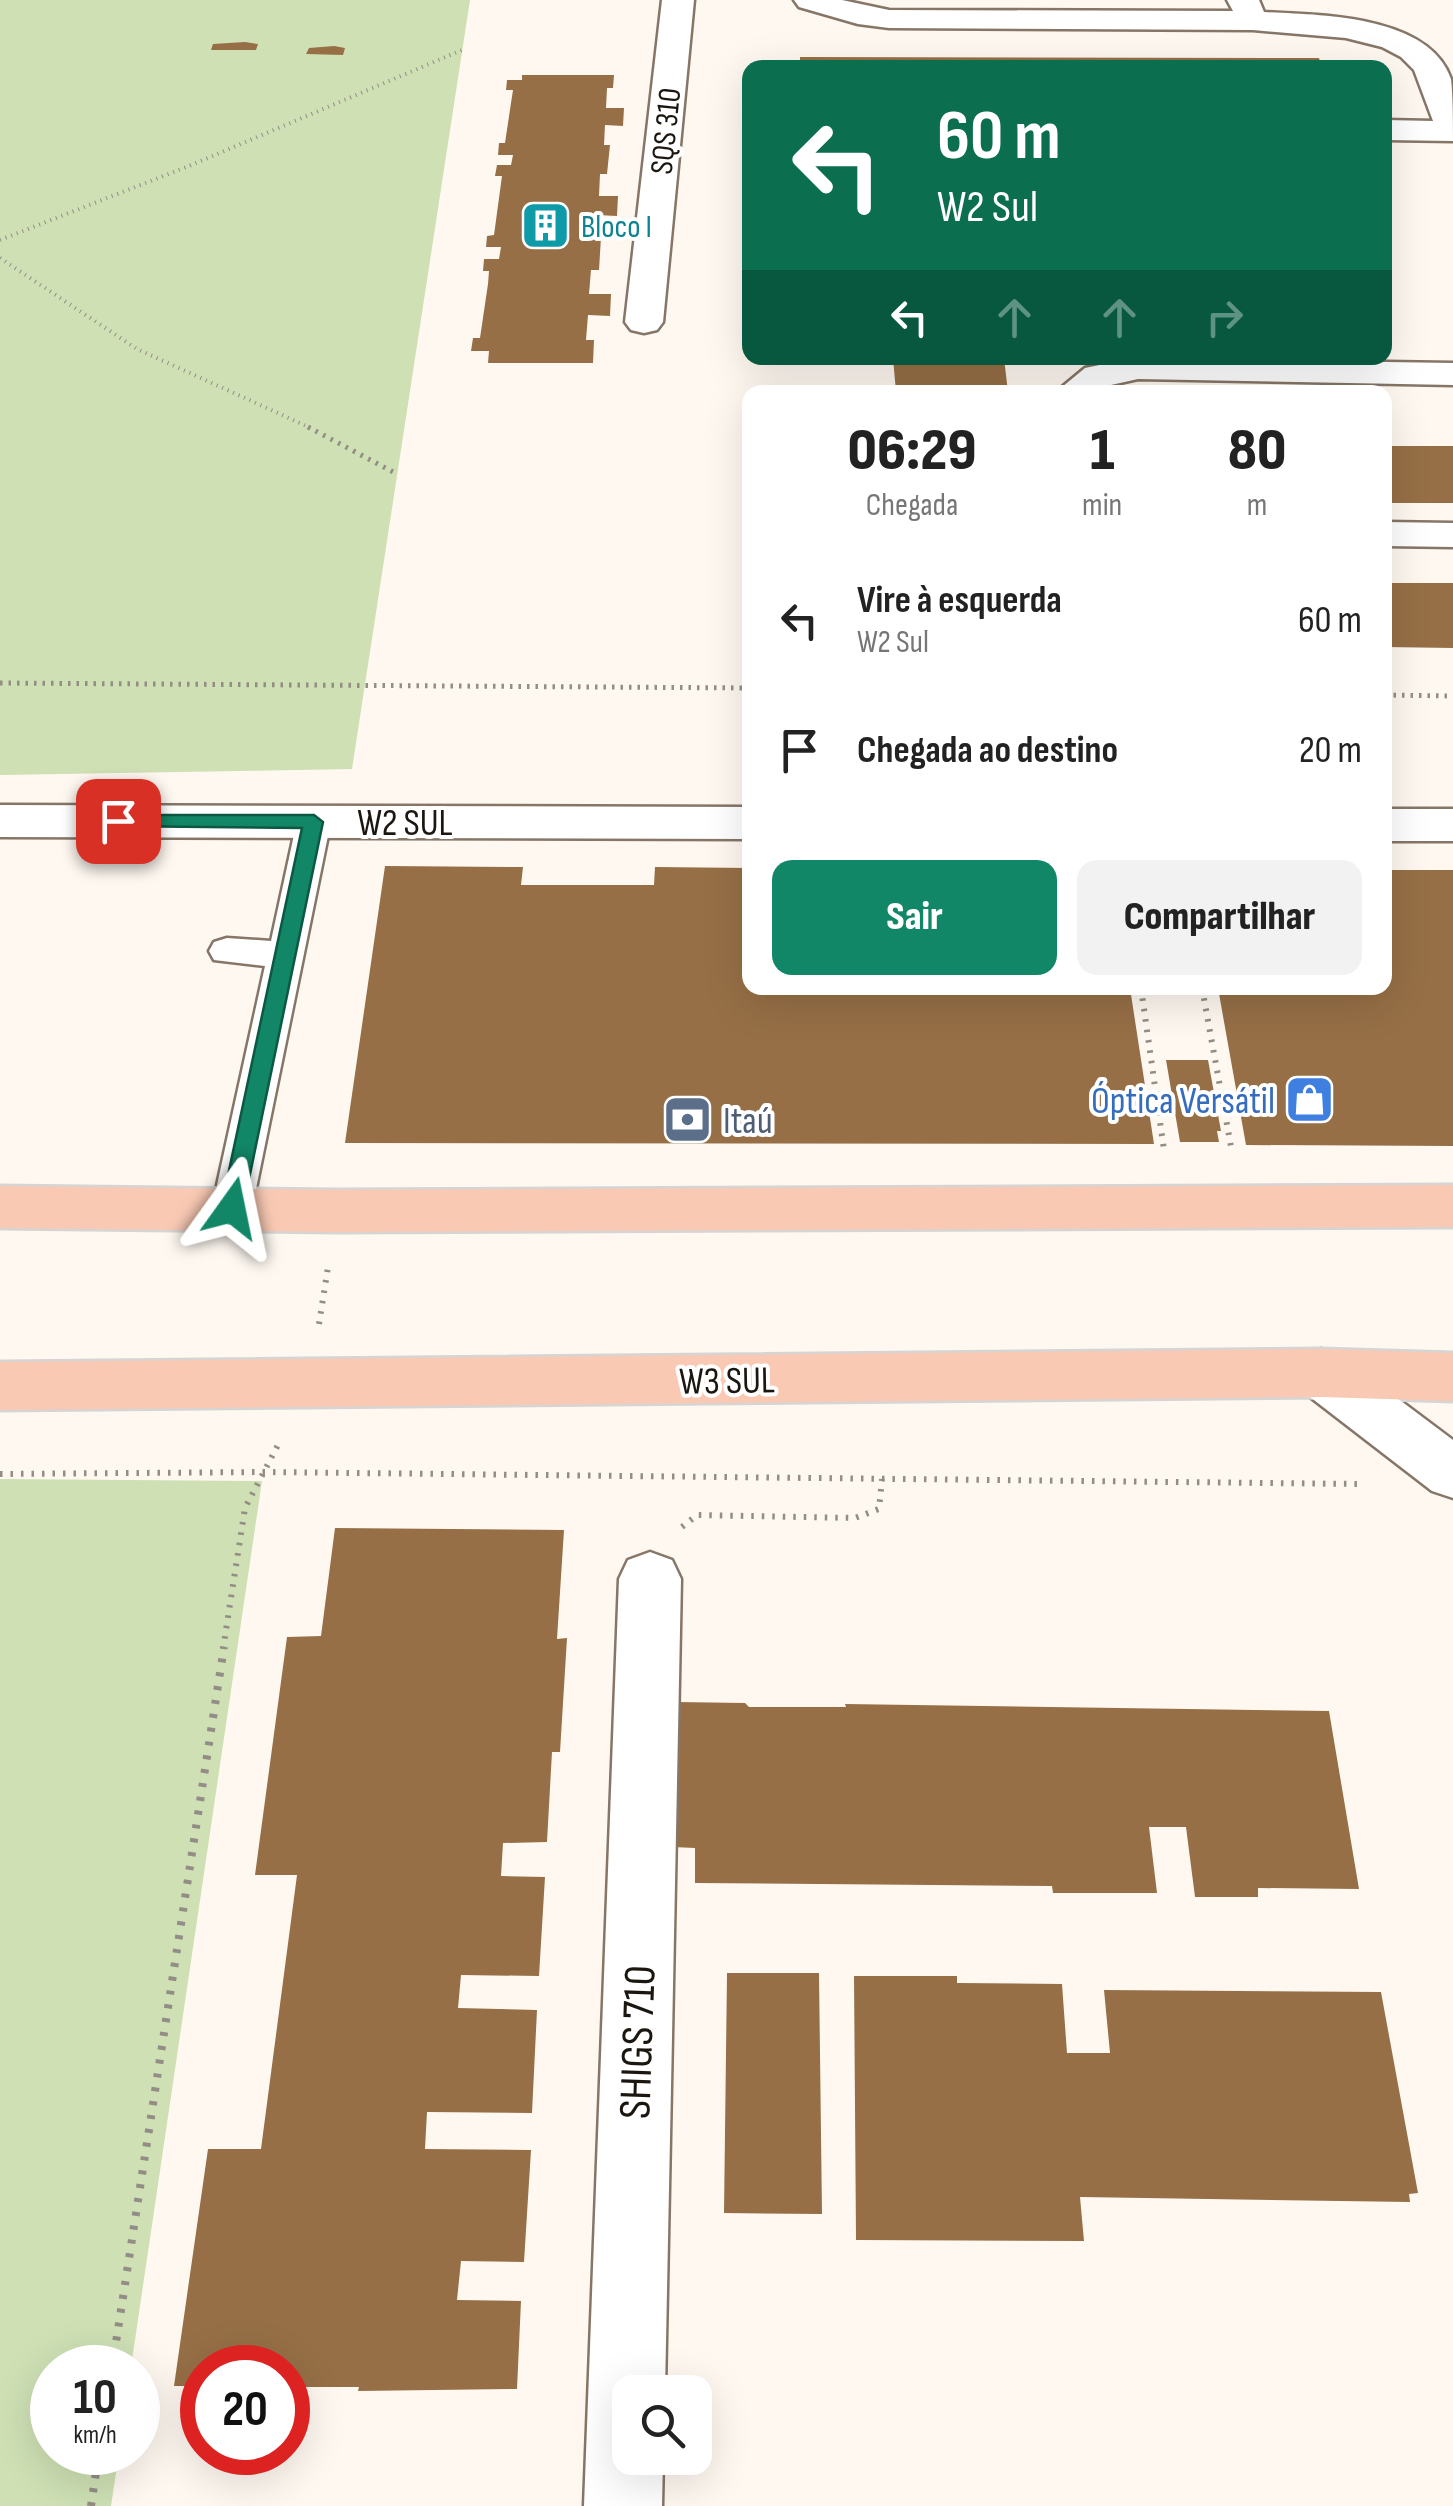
<!DOCTYPE html>
<html lang="pt">
<head>
<meta charset="utf-8">
<style>
	:root { --surface:#fff; --page:#f2f2f2; --text:#222; --muted:#767676; --accent:#128767 }
	body { margin:0; font-family:"Sofia Sans Condensed",sans-serif; background:var(--page); color:var(--text); height:100vh; display:flex; flex-direction:column; font-size:38px; white-space:nowrap }
	* { box-sizing:border-box; margin:0 }
	p { font-size:32px; color:var(--muted) }
	.icon { flex:none; width:55px; height:55px; fill:none; stroke:currentColor; stroke-width:2; stroke-linecap:round; stroke-linejoin:round }
	.map { position:relative; flex:1; overflow:hidden }
	.drawer { position:absolute; left:742px; top:385px; width:650px; height:610px; display:flex; flex-direction:column; background:var(--surface); border-radius:20px; box-shadow:0 10px 40px #0002 }
	.drawer>* { flex:none }
	.top-card { position:absolute; left:742px; top:60px; width:650px; height:305px; border-radius:20px; box-shadow:0 10px 40px #0002; background:#0b6e4f; color:#fff; overflow:hidden }
	.fabs { position:absolute; left:612px; top:2375px; display:grid; gap:20px }
	.fabs a { display:grid; place-items:center; width:100px; height:100px; border-radius:20px; background:var(--surface); box-shadow:0 10px 40px #0002; font-size:50px }
	.speed { position:absolute; left:30px; top:2345px; display:flex; gap:20px; font-size:50px; font-weight:700; text-align:center }
	.speed>* { display:grid; place-content:center; width:130px; height:130px; border-radius:50%; background:var(--surface); box-shadow:0 10px 40px #0002; line-height:1 }
	.speed small { font-size:25px; font-weight:400 }
	.speed .limit { border:15px solid #d22; background:#fff; color:#111 }
	.pin { position:absolute; display:grid; place-items:center; width:85px; height:85px; color:#fff; margin:-42px; border-radius:20px; box-shadow:0 5px 15px #0006 }
	.me { position:absolute; width:110px; margin:-55px; rotate:12deg; stroke-linejoin:round; filter:drop-shadow(0 0 8px #0008) }
	.turn { display:flex; align-items:center; gap:35px; height:210px; padding:0 30px; font-size:45px }
	.turn .icon { width:130px; height:130px; stroke-width:2.5 }
	.turn b { display:block; font-size:70px; line-height:85px }
	.lanes { display:flex; align-items:center; height:95px; padding:0 30px; background:#0003; justify-content:center; gap:50px; direction:ltr }
	.lanes .off { opacity:.35 }
	.eta { display:flex; justify-content:space-evenly; align-items:center; height:170px; text-align:center }
	.eta b { font-size:60px; font-weight:800; line-height:70px }
	.primary-button { display:flex; gap:20px; margin-top:auto; padding:20px 30px }
	.primary-button a { flex:1; height:115px; border-radius:20px; background:var(--accent); color:#fff; font-size:40px; font-weight:800; line-height:115px; text-align:center }
	.primary-button a+a { background:var(--page); color:var(--text) }
	ul { padding:0; list-style:none }
	li { display:flex; align-items:center; gap:30px; height:130px; padding:0 30px }
	li div { flex:1 }
	li b { display:block; font-size:38px }
	li em { font-style:normal }
	.map>svg:first-child { display:block }
	.green { fill:#cee0b4 }
	.building { fill:#966f46 }
	.lines { fill:none; stroke-linecap:round; stroke-linejoin:round }
	.service-casing { stroke:#867667; stroke-width:5 }
	.minor-casing { stroke:#867667; stroke-width:5 }
	.tertiary-casing { stroke:#867667; stroke-width:5 }
	.secondary-casing { stroke:#867667; stroke-width:5 }
	.primary-casing { stroke:#d6d5d4; stroke-width:5 }
	.path-far3 { stroke:#938d86; stroke-width:4; stroke-dasharray:1 5; stroke-linecap:butt }
	.path-far2 { stroke:#938d86; stroke-width:5; stroke-dasharray:2.5 6; stroke-linecap:butt }
	.path-far1 { stroke:#938d86; stroke-width:6; stroke-dasharray:2.5 8; stroke-linecap:butt }
	.path { stroke:#938d86; stroke-width:8; stroke-dasharray:4 10; stroke-linecap:butt }
	.service { fill:#fff; fill-rule:evenodd }
	.minor { fill:#fff; fill-rule:evenodd }
	.tertiary { fill:#fff; fill-rule:evenodd }
	.secondary { fill:#fff; fill-rule:evenodd }
	.primary { fill:#f9c9b3; fill-rule:evenodd }
	.route { fill:#128767; stroke:#0c5843; stroke-width:2.5 }
	.labels { text-anchor:middle; stroke-width:8; stroke-linejoin:round; paint-order:stroke }
	.far-street-label { font-size:32px; fill:#1b160f; stroke:#fff }
	.far-culture-label { font-size:32px; fill:#0d838f; stroke:#fff; text-anchor:start }
	.street-label { font-size:38px; fill:#1b160f; stroke:#fff }
	.shop-label { font-size:38px; fill:#366cbe; stroke:#fff; text-anchor:end }
	.service-label { font-size:38px; fill:#4e5e75; stroke:#fff; text-anchor:start }
	.near-street-label { font-size:45px; fill:#1b160f; stroke:#fff }
</style>
</head>
<body>
<div class="map">
<svg width="1453" height="2506" viewBox="0 0 1453 2506">
	<rect width="100%" height="100%" fill="#fff8f1"/>
	<path class="green" d="M0,0h470l-118,769 -352,6z
		M0,1479l262,2 -131,886 -79,1v84l67,1 -8,53h-111z"/>
	<path class="building" d="M245,42l13,2 -2,6h-45l2,-6z
		M334,46l11,2 -2,7 -37,-1 3,-6z
		M800,57l519,1 3,10h-522z
		M522,75h92l-1,13h-6l-1,20h18l-1,18 -18,-1 -1,20h6l-3,29h-7l-1,22h19l-1,20 -20,-1 -2,22h6l-2,33h-8l-2,24h22l-1,22 -22,-1 -2,25h8l-1,23h-105l1,-12h-18l2,-13h7l8,-54 1,-13h-6l1,-12h15l2,-12h-15l1,-11 7,-1 8,-59h-7l2,-11h14l2,-10h-15l1,-12h6l6,-40 2,-13h-7l1,-10h15z
		M893,358h111l4,34h-112z
		M1385,446h68v57h-68z
		M1385,583h68v65l-68,-1z
		M385,866l138,1 -2,18h133l1,-18 95,1v120h380l24,156 -809,-1z
		M1385,870h68v276l-207,-1 -28,-157h167z
		M1166,1060h42l13,71h-4l2,11h-39z
		M335,1528l229,2 -7,109 10,-1 -7,114h-8l-5,90 -44,1 -2,33 44,1 -6,99 -78,-1 -3,33 79,2 -5,103 -105,-1 -2,37 106,1 -7,112 -63,-1 -4,39 64,1 -4,88 -159,2 1,-4h-71v-19h-86v18h-28l34,-237h53l36,-274h-42l32,-238 34,-1z
		M677,1702l68,1 4,4h97l-1,-3 484,7 30,178 -101,-1v9h-63l-9,-70h-37l8,66h-104l-1,-7 -357,-3v-35l-22,-1z
		M727,1973h92l3,241 -98,-1z
		M854,1976h103v7l105,1 5,69h43l-6,-63 277,2 37,201 -9,1 1,8 -330,-5 4,44 -228,-1z"/>
	<g class="lines">
		<defs>
			<path id="service" d="M314,810l12,3 5,8 -79,387 -6,11 -14,4 -14,-4 -6,-11 53,-242 -51,-6 -5,-9 5,-9 13,-4 44,3 26,-120 5,-8z"/>
			<path id="minor" d="M662,0h32l-31,322 -6,8 -13,3 -13,-3 -6,-8z
				M794,0h48l47,10 344,1 -6,-11h32l5,12c57,3 165,3 187,67 2,18 2,44 2,62l-68,-1v-20l48,1 -19,-51 -13,-13 -19,-10 -36,-9 -93,-8 -364,-2 -31,-4 -59,-17z
				M1133,358l320,5v22l-315,-6 -27,6 -11,7h-44l29,-24z
				M1385,522l68,1v24l-68,-1z
				M650,1552l22,8 9,19 -16,813h-35v66h33l-1,48h-78l35,-927 9,-19z"/>
			<path id="tertiary" d="M0,805l750,2v32l-750,-2z
				M1385,809h68v32h-68z"/>
			<path id="secondary" d="M1321,1349l20,7 112,84v58l-21,-7 -131,-101 -9,-17 9,-17z"/>
			<path id="primary" d="M1453,1185v42l-1116,5 -337,-4v-42l337,4z
				M1321,1349l132,4v48l-132,-4 -1321,13v-48z"/>
		</defs>
		<use href="#service" class="service-casing"/>
		<use href="#minor" class="minor-casing"/>
		<use href="#tertiary" class="tertiary-casing"/>
		<use href="#secondary" class="secondary-casing"/>
		<use href="#primary" class="primary-casing"/>
		<path class="path-far3" d="M0,240l189,-74 273,-116
			M0,258l137,91 176,80"/>
		<path class="path-far2" d="M308,427l89,47
			M0,683l750,5
			M1385,695l68,1"/>
		<path class="path-far1" d="M1141,988l23,162
			M1202,988l30,164
			M319,1324l9,-57
			M0,1474l264,-2 1095,12
			M682,1527l15,-12 158,3 24,-9 3,-30
			M223,1649l22,-141 34,-65"/>
		<path class="path" d="M112,2368l112,-721
			M91,2506l8,-54"/>
		<use href="#service" class="service"/>
		<use href="#minor" class="minor"/>
		<use href="#tertiary" class="tertiary"/>
		<use href="#secondary" class="secondary"/>
		<use href="#primary" class="primary"/>
	</g>
	<path class="route" d="M118,815h196l9,7 -80,386 -11,9 -11,-9 81,-380 -191,-2v-10z"/>
	<defs>
		<symbol id="building-square" viewBox="-11 -11 22 22"><rect x="-9" y="-9" width="18" height="18" rx="4" fill="#0f9aa8" stroke="#fff"/><path d="M-4-6H4V6H1V3H-1V6H-4ZM-2.5-4.3h1.7v1.8h-1.7ZM.8-4.3h1.7v1.8H.8ZM-2.5-1h1.7V.8h-1.7ZM.8-1h1.7V.8H.8Z" fill="#fff"/></symbol>
		<symbol id="shop-square" viewBox="-11 -11 22 22"><rect x="-9" y="-9" width="18" height="18" rx="4" fill="#3f7fe0" stroke="#fff"/><path d="M-5-2.5h2.3a2.7 3.5 0 0 1 5.4 0H5L5.5 6h-11ZM-1.5-2.5h3a1.5 2.3 0 0 0-3 0Z" fill="#fff"/></symbol>
		<symbol id="bank-square" viewBox="-11 -11 22 22"><rect x="-9" y="-9" width="18" height="18" rx="4" fill="#5c6f8a" stroke="#fff"/><path d="M-6-4H6V4H-6ZM0-2.3a2.3 2.3 0 1 0 0 4.6a2.3 2.3 0 1 0 0-4.6Z" fill="#fff"/></symbol>
	</defs>
	<g fill-rule="evenodd">
		<use href="#building-square" x="518" y="198" width="55" height="55"/>
		<use href="#shop-square" x="1282" y="1072" width="55" height="55"/>
		<use href="#bank-square" x="660" y="1092" width="55" height="55"/>
	</g>
	<g class="labels">
		<g class="far-street-label">
			<text transform="translate(665 131) rotate(-84)" y="11">SQS 310</text>
		</g>
		<g class="far-culture-label">
			<text x="581" y="237">Bloco I</text>
		</g>
		<g class="street-label">
			<text x="405" y="835">W2 SUL</text>
			<text transform="translate(727 1380) rotate(-1)" y="13">W3 SUL</text>
		</g>
		<g class="shop-label">
			<text x="1275" y="1113">Óptica Versátil</text>
		</g>
		<g class="service-label">
			<text x="723" y="1133">Itaú</text>
		</g>
		<g class="near-street-label">
			<text transform="translate(636 2042) rotate(-88)" y="16">SHIGS 710</text>
		</g>
	</g>
</svg>
<div class="fabs">
<a><svg class="icon" aria-label="search" viewBox="0 0 24 24"><circle cx="10" cy="10" r="6"/><path d="M15 15l6 6"/></svg></a>
</div>
<div class="speed"><div>10<small>km/h</small></div><div class="limit">20</div></div>
<div class="pin" style="left:118px;top:821px;background:#d93025"><svg class="icon" aria-label="arrive" viewBox="0 0 24 24"><path d="M6 21V4h12l-3 4 3 4H6"/></svg></div>
<svg class="me" style="left:232px;top:1208px" viewBox="-20 -20 40 40"><path d="M0-17L14 15 0 8-14 15z" fill="#128767" stroke="#fff" stroke-width="4"/></svg>
<div class="top-card">
<div class="turn"><svg class="icon" aria-label="left" viewBox="0 0 24 24"><path d="M17 20v-9H6M10 6l-5 5 5 5"/></svg><div><b>60 m</b>W2 Sul</div></div>
<div class="lanes"><svg class="icon" aria-label="left" viewBox="0 0 24 24"><path d="M17 20v-9H6M10 6l-5 5 5 5"/></svg><svg class="icon off" aria-label="ahead" viewBox="0 0 24 24"><path d="M12 20V5M6 11l6-6 6 6"/></svg><svg class="icon off" aria-label="ahead" viewBox="0 0 24 24"><path d="M12 20V5M6 11l6-6 6 6"/></svg><svg class="icon off" aria-label="right" viewBox="0 0 24 24"><path d="M7 20v-9h11M14 6l5 5-5 5"/></svg></div>
</div>
<section class="drawer">
<div class="eta">
<div><b>06:29</b><p>Chegada</p></div>
<div><b>1</b><p>min</p></div>
<div><b>80</b><p>m</p></div>
</div>
<ul>
<li><svg class="icon" aria-label="left" viewBox="0 0 24 24"><path d="M17 20v-9H6M10 6l-5 5 5 5"/></svg><div><b>Vire à esquerda</b><p>W2 Sul</p></div><em>60 m</em></li>
<li><svg class="icon" aria-label="arrive" viewBox="0 0 24 24"><path d="M6 21V4h12l-3 4 3 4H6"/></svg><div><b>Chegada ao destino</b></div><em>20 m</em></li>
</ul>
<div class="primary-button"><a>Sair</a><a>Compartilhar</a></div>
</section>
</div>
</body>
</html>
